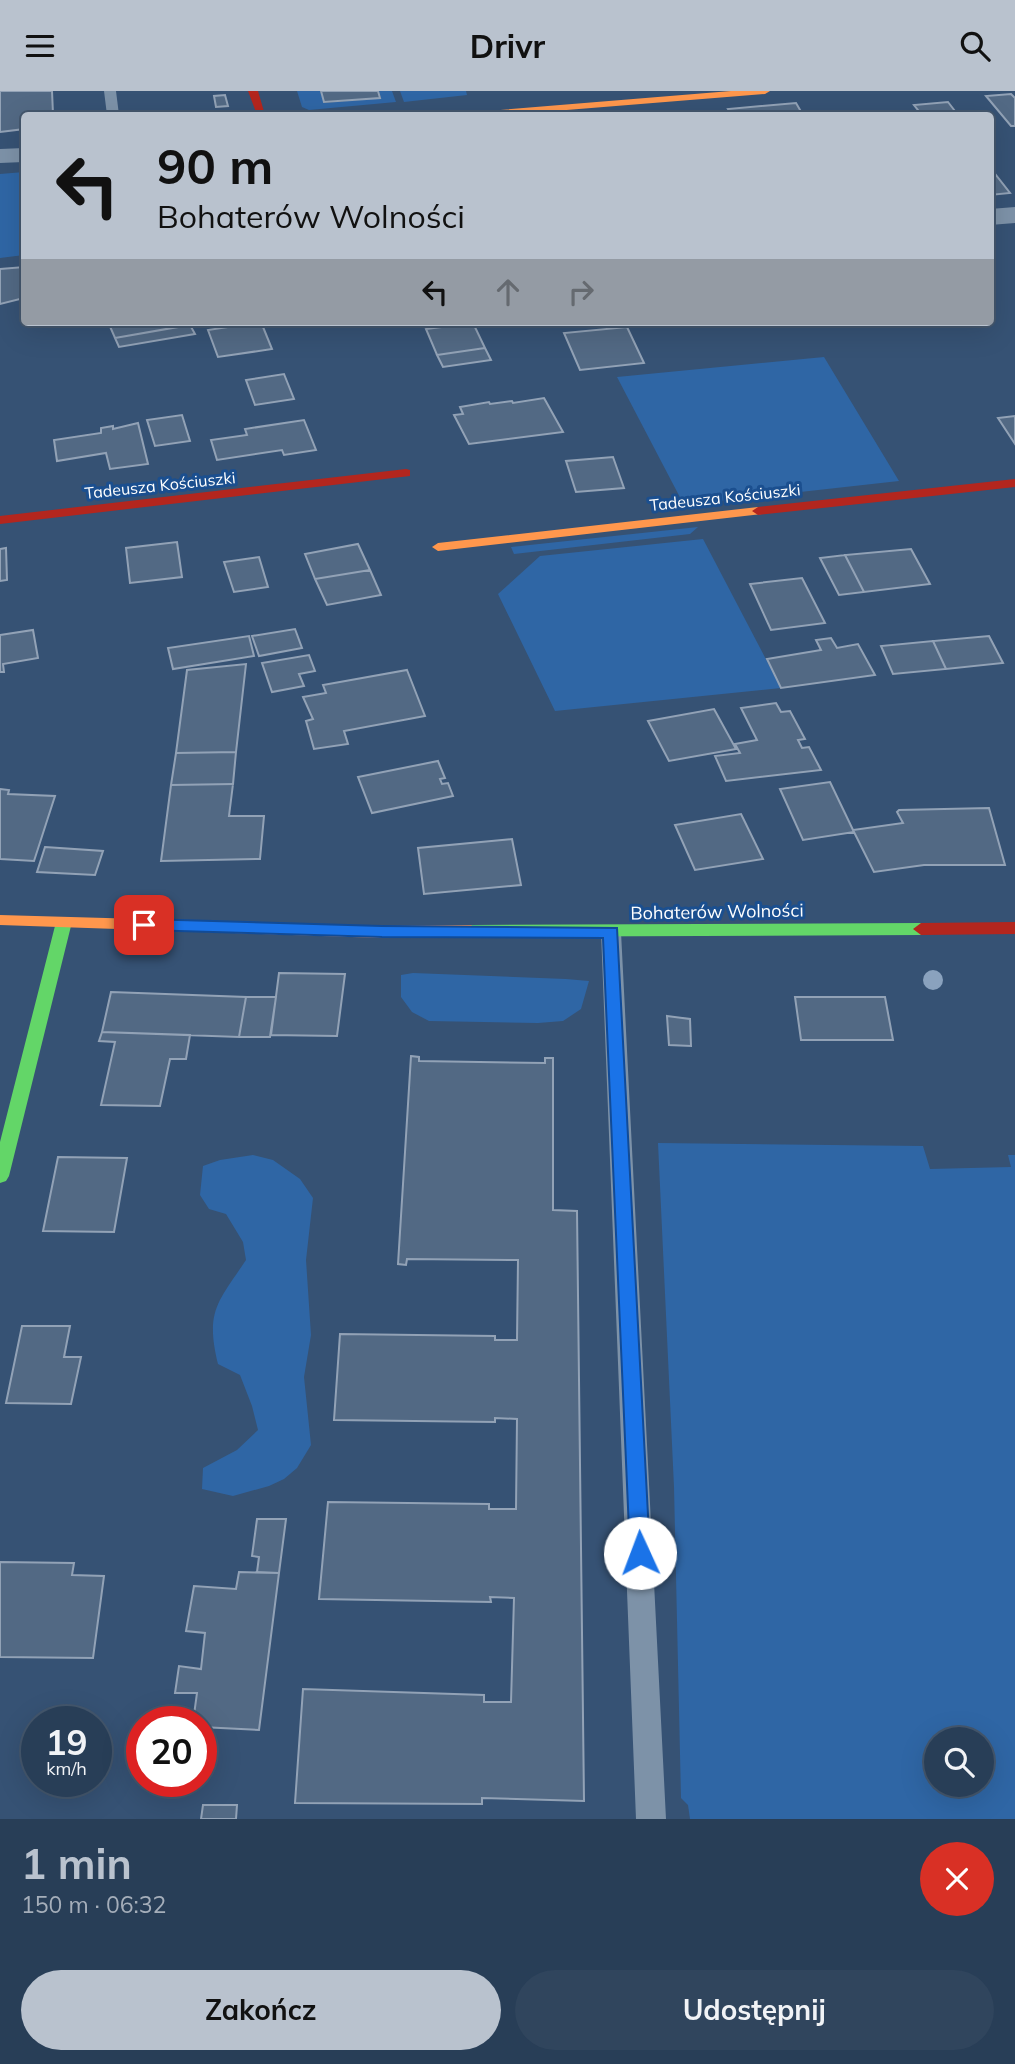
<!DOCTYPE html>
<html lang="pl">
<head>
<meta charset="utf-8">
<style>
	:root { --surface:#283e57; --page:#30455d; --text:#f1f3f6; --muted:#a5aeba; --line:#44576d; --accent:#b9c2ce }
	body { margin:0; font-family:Mulish,sans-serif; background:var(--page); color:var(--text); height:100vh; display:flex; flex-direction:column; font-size:26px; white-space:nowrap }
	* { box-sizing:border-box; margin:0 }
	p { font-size:23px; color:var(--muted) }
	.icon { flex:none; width:38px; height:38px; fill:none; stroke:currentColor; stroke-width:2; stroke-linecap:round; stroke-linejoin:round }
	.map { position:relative; height:1728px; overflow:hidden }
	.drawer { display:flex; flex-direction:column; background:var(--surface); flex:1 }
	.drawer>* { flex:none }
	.hud { position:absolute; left:21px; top:21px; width:973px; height:214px; border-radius:7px; box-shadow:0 7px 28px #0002,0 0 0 2px var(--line); background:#b9c2ce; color:#111; overflow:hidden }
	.fabs { position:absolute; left:924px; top:1636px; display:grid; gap:14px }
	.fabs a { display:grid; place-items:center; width:70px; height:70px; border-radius:50%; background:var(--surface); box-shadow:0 7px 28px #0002,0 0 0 2px var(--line); font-size:35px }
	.speed { position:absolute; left:21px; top:1615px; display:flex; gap:14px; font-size:35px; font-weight:700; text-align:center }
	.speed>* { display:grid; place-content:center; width:91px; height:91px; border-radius:50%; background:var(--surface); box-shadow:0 7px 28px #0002,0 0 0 2px var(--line); line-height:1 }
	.speed small { font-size:18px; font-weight:400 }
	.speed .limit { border:10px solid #d22; background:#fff; color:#111 }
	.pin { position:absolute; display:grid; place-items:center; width:60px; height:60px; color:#fff; margin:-30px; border-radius:14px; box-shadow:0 4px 10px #0006 }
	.me { position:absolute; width:77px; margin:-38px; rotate:358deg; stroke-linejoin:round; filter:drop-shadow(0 0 5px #0008) }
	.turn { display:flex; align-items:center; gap:24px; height:147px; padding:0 21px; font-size:32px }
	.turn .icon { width:91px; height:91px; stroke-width:2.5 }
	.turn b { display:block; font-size:49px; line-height:60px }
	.lanes { display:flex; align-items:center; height:66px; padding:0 21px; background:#0003; justify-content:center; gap:35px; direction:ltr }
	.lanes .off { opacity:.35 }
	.round { display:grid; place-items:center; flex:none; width:74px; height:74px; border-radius:37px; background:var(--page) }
	.head { display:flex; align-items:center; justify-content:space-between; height:119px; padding:0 21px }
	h1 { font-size:42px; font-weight:700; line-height:52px; color:var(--accent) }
	.primary-button { display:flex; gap:14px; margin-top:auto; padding:14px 21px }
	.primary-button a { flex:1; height:80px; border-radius:42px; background:var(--accent); color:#111; font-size:28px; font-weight:700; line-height:80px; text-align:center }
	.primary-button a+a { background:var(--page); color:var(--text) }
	header { display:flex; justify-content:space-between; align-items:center; height:91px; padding:0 21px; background:var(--accent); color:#111; font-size:32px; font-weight:700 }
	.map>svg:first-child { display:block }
	.green { fill:#2f66a5; fill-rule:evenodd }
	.building { fill:#526984; stroke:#92a2b6; stroke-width:2 }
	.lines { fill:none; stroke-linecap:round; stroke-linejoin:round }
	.lane { fill:#7d92a8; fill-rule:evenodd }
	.street { fill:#7d92a8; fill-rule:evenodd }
	.fast { fill:#63d668; fill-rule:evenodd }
	.slow { fill:#ff974d; fill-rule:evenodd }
	.jam { fill:#b3261e; fill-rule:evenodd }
	.tree { fill:#8aa2be }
	.route { fill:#1a73e8; stroke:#114b97; stroke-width:2 }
	.labels { text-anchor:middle; stroke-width:6; stroke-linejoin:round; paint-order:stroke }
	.far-street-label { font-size:16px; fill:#fff; stroke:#1b4f8f }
	.street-label { font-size:18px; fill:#fff; stroke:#1b4f8f }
</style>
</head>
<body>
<header><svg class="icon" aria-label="menu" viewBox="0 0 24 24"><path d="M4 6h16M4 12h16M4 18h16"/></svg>Drivr<svg class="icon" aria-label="search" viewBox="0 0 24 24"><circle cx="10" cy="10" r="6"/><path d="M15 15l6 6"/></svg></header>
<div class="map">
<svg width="1015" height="1728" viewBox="0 0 1015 1728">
	<rect width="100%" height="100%" fill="#365274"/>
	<path class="green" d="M297,0h23l4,12 57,-5 -2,-7h13l4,11 -87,8 -7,-3z
		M400,0h66l1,4 -63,7z
		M24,81v83l-24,3v-84z
		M824,266l75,124 -215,24 -67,-128z
		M698,436l-8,7 -176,20 -3,-7z
		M703,448l78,149 -226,23 -57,-117 42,-38z
		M413,882l153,6 23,2 -8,28 -18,12 -25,2 -109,-2 -17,-9 -11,-15v-22z
		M658,1052l265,3 7,23 81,-2 -3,-12h7v664h-325l-2,-14 -7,-7 -7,-311zM936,1648h46v46h-46z
		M253,1064l20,5 27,19 13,19 -7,62 5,75 -7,42 7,68 -14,23 -13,11 -15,7 -36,10 -31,-7 1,-21 34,-18 21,-20 -6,-24 -12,-31 -22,-11c-13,-53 0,-62 28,-104l-3,-18 -17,-28 -17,-5 -9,-14 3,-29 17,-6z"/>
	<path class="building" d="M0,0h52l1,23 -29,1v14l-24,3z
		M321,0h57l2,7 -56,4z
		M1011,3l4,4v28h-4l-25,-30z
		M225,4l3,11 -12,1 -2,-11z
		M948,11l10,13h-36l-8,-10z
		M796,12l7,12h-71l-4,-6z
		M990,79h2l18,23 -20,2z
		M24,176v31l-24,6v-35z
		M108,231h73l2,4 -68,12z
		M261,231l11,27 -54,8 -10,-27z
		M473,232l12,25 -48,7 -11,-26z
		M190,234l5,9 -76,13 -4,-9z
		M627,236l17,36 -64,7 -16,-37z
		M485,257l6,12 -48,7 -6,-12z
		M284,283l10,25 -39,6 -9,-25z
		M544,307l19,34 -94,12 -15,-29 9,-1 -3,-7 29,-5 1,2 22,-3 1,2z
		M182,324l8,26 -35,5 -8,-26z
		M1015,325v28l-17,-26z
		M304,329l12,30 -32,5 -2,-5 -65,10 -6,-20 36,-5 -2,-6z
		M138,332l10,41 -38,5 -4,-16 -49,8 -3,-21 47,-7v-5l12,-2v3z
		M613,366l11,31 -48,4 -10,-31z
		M177,451l5,35 -52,6 -4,-35z
		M358,453l12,26 -55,9 -10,-25z
		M6,457l1,32 -7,1v-32z
		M911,458l19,35 -66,8 -19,-37z
		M845,464l19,37 -25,3 -19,-37z
		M259,466l9,30 -34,5 -10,-30z
		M370,479l11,25 -54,10 -12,-26z
		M802,487l23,45 -54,7 -21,-46z
		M295,538l7,19 -43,8 -7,-20z
		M33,539l5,28 -35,6 1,8h-4v-37z
		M249,545l5,20 -81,13 -5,-21z
		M989,545l14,27 -57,6 -13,-28z
		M831,547l6,10 21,-4 17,31 -94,13 -14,-29 54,-9 -5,-10z
		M933,550l13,28 -53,5 -12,-28z
		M309,564l6,16 -16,3 5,12 -32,6 -10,-29z
		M246,573l-10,88 -60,1 11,-83z
		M407,579l18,46 -81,15 4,13 -34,5 -8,-28 7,-2 -10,-22 23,-4 -3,-8z
		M776,612l5,9 9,-1 15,28 -7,1 4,8 7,-1 12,23 -95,11 -11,-25 25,-3 -5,-9 22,-4 -16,-32z
		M714,618l22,40 -67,12 -21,-40z
		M236,661l-3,32 -62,1 5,-32z
		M438,670l7,17 -5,1 2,5 6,-1 5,13 -81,17 -14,-36z
		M830,691l24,50 -51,8 -23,-51z
		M233,693l-4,32h35l-4,43 -99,2 10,-76z
		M0,698l9,1 -1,4 47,2 -21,65 -34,-2z
		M989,717l16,57h-81l-50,7 -21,-42 50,-7 -6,-11 2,-2z
		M741,723l22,45 -68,11 -20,-45z
		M512,748l9,46 -97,9 -6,-46z
		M45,756l58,4 -8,24 -58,-3z
		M279,882l66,1 -8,62 -66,-1z
		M111,901l135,5 -7,40 -137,-5z
		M246,906h30l-6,40h-31z
		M795,906h90l8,43h-92z
		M667,925l23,3 1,27 -22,-1z
		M102,941l88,3 -4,24h-16l-10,47 -59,-1 14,-63 -16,-1z
		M411,965l8,1v4l126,2v-5h8v152l24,1 7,590 -102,-3v6l-187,-1 8,-114 181,6v7h27l3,-104 -24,-1 1,5 -172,-3 9,-97 161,2v5h27l1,-90 -22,-1v4l-161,-2 6,-86 155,2v4h22l1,-80 -111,-1 -1,6 -8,-1z
		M58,1066l69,1 -13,74 -71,-1z
		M22,1235h48l-6,31h17l-10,47 -65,-1z
		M257,1428h29l-7,54 -22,-1 2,-15 -7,-1z
		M0,1471l74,1 -2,12 32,1 -11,82 -93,-1z
		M239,1481l40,1 -20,157 -58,-3v-5h-8l4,-29h-22l4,-27 22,3 4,-36 -19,-2 8,-45 42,3z
		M203,1714h34l-1,14h-35z"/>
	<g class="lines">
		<path class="lane" d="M104,0h12l3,24h-12z
			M611,834l7,2 3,5 45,887h-30l-35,-887 3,-5z"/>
		<path class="street" d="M24,57v14l-24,1v-14z
			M1015,116v16l-25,2v-16z"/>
		<path class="fast" d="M64,826l8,5 -63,254 -3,5 -6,2v-41l56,-220z
			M921,832l8,6 -8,6 -450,2 -8,-6 8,-6z"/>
		<path class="slow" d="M731,0h39l-5,3 -261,21h-34l5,-3z
			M758,416l4,1v6l-324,37 -6,-4 6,-4z
			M0,824l382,11 89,-1 8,6 -8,6 -89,1 -382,-13z"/>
		<path class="jam" d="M248,0h10l7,24h-8z
			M406,378l4,1v6l-410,48v-8z
			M1015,388v8l-257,28 -6,-4 6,-4z
			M1015,831v12l-94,1 -8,-6 8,-6z"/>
	</g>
	<circle class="tree" cx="933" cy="889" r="10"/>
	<path class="route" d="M144,828l238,7 235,2 33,625 -3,6 -7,3 -7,-3 -3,-6 -27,-615 -221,-1 -238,-7 -7,-5z"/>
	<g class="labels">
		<g class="far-street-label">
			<text transform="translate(160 394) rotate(-6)" y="6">Tadeusza Kościuszki</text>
			<text transform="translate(725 406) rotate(-6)" y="6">Tadeusza Kościuszki</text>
		</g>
		<g class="street-label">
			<text transform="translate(717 821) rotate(-1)" y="6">Bohaterów Wolności</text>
		</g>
	</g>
</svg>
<div class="fabs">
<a><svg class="icon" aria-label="search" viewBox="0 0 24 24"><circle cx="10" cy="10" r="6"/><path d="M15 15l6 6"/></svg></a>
</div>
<div class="speed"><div>19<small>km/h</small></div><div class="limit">20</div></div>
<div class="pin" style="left:144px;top:834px;background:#d93025"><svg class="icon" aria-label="arrive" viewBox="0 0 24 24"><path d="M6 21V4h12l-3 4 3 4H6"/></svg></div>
<svg class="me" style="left:640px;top:1462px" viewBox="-20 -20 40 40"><circle r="19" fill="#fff"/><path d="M0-13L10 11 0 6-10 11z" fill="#1a73e8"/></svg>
<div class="hud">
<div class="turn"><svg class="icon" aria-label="left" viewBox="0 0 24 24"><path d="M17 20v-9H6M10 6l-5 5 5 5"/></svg><div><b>90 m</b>Bohaterów Wolności</div></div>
<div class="lanes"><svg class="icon" aria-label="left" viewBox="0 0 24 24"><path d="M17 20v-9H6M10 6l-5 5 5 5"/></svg><svg class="icon off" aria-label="ahead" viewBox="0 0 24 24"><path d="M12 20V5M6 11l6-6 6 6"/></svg><svg class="icon off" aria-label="right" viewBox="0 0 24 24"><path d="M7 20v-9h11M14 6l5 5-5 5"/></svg></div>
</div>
</div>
<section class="drawer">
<div class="head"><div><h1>1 min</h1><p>150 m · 06:32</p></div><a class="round" style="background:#d93025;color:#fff"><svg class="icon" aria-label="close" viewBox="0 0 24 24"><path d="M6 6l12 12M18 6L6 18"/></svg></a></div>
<div class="primary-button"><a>Zakończ</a><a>Udostępnij</a></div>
</section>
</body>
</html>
